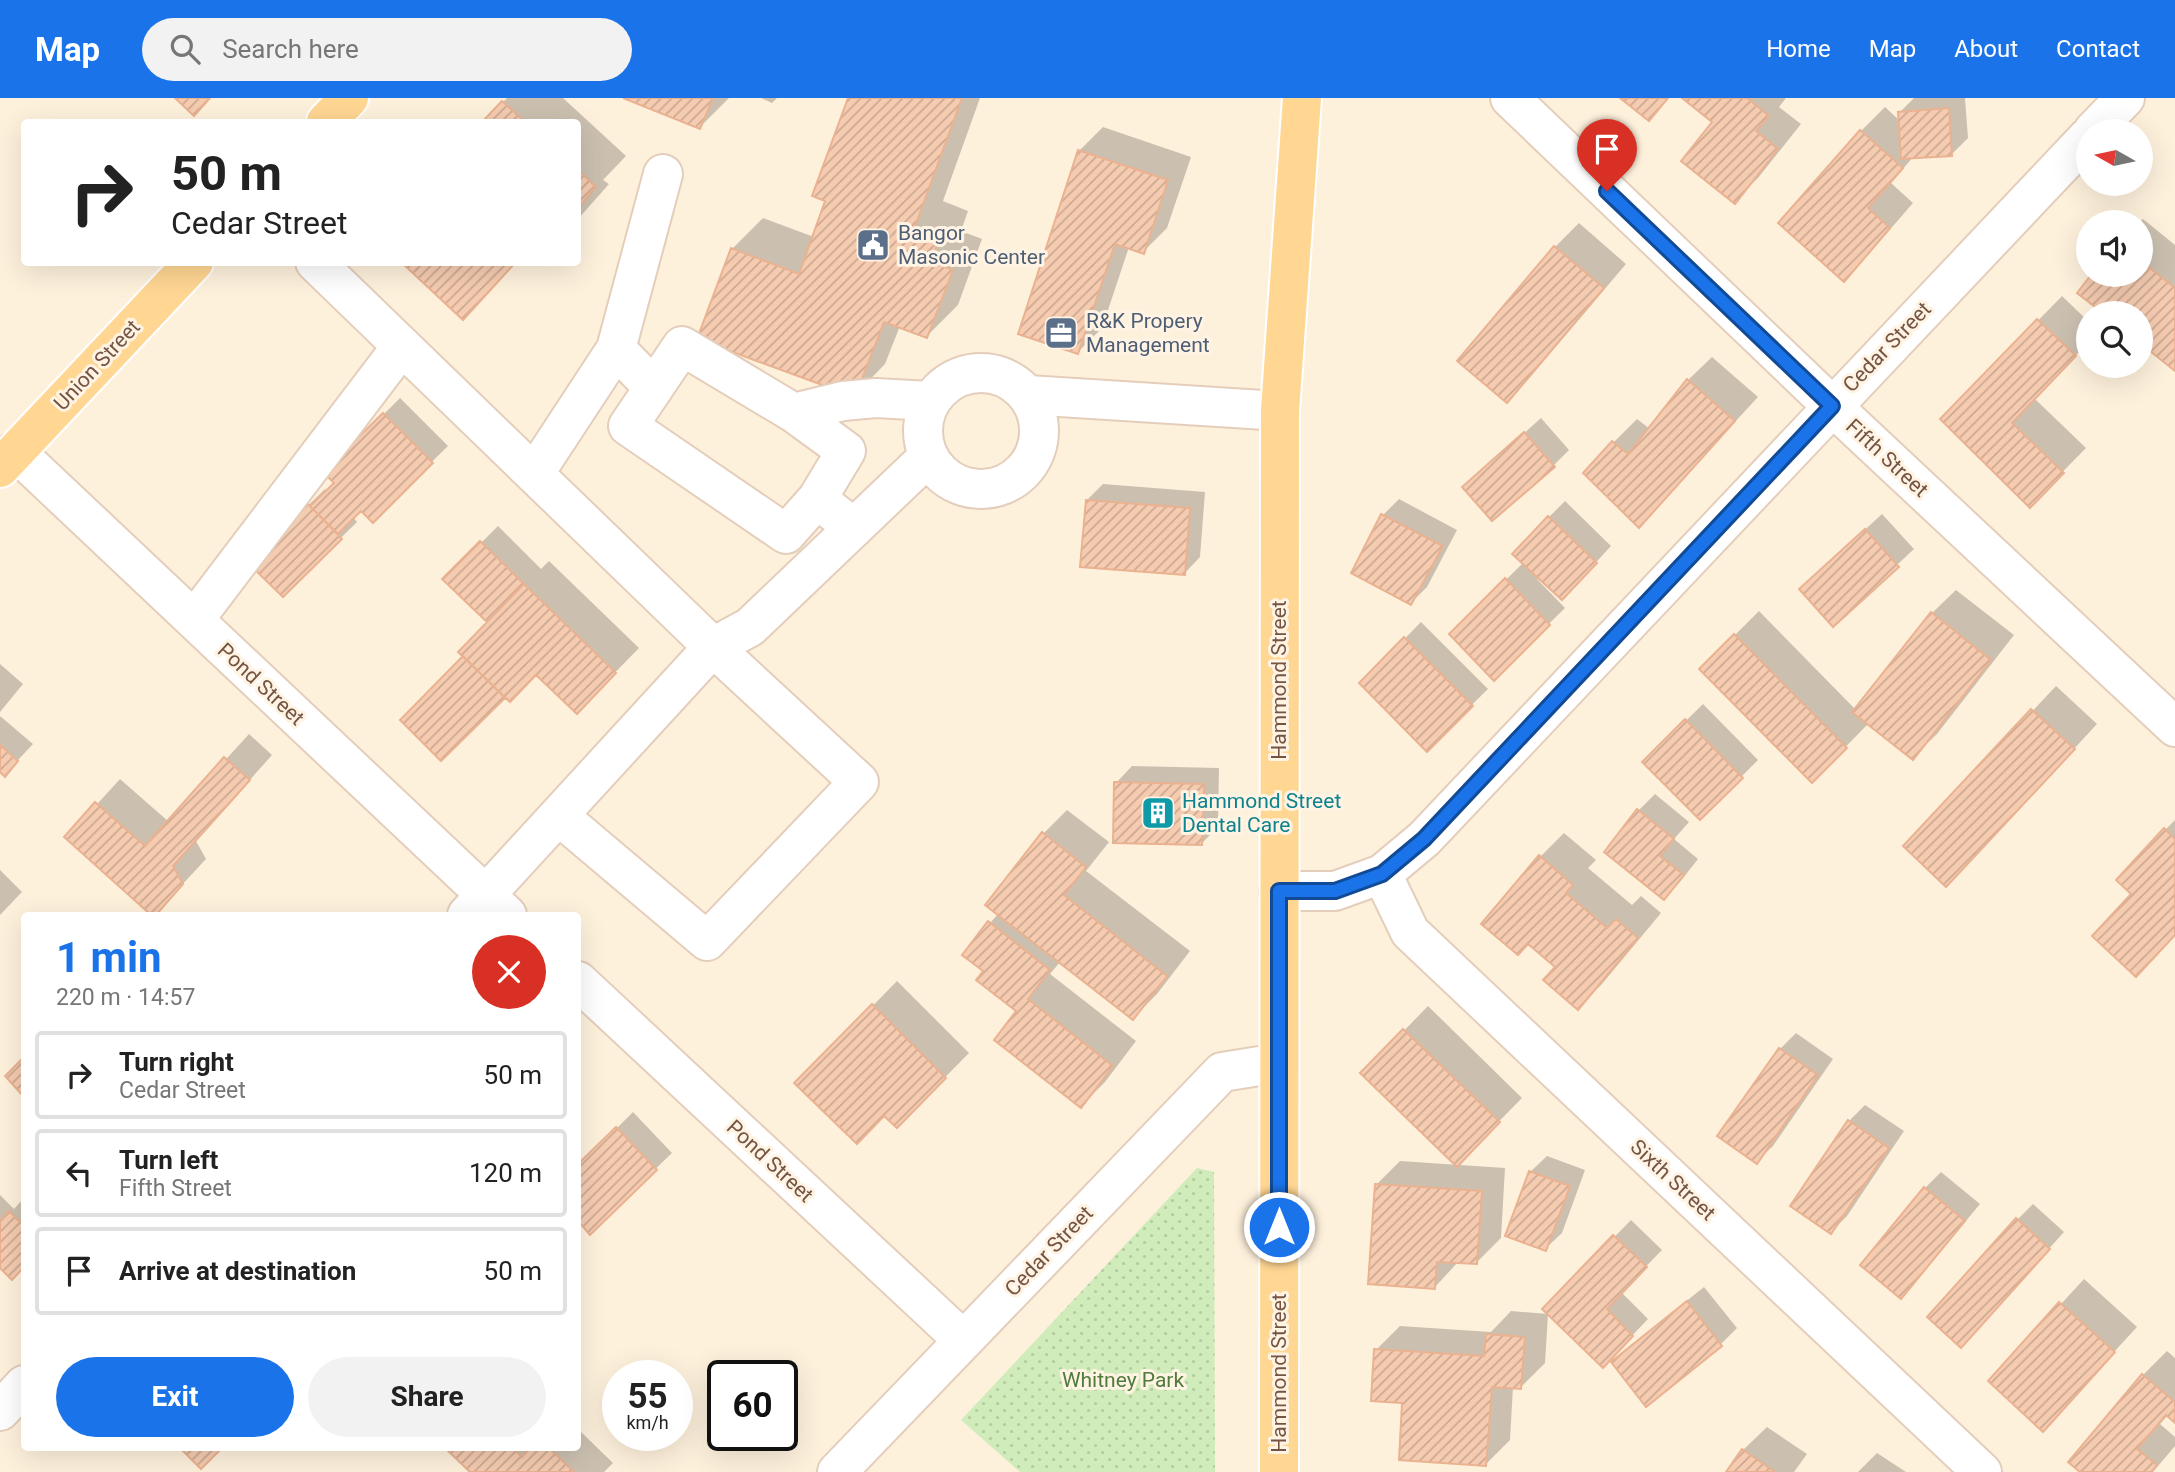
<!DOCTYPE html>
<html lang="en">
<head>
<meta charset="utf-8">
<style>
	:root { --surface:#fff; --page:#f2f2f2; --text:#222; --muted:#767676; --line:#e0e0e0; --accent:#1a73e8 }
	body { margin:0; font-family:Roboto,sans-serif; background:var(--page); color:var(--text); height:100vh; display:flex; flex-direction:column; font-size:26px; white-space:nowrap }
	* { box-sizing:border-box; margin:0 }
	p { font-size:23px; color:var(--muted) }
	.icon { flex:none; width:38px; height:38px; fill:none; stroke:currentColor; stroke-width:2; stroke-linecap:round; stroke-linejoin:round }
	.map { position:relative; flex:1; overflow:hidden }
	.side { position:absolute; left:21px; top:814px; width:560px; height:539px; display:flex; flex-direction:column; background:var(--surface); border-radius:7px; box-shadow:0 7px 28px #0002 }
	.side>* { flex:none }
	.banner { position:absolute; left:21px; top:21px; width:560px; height:147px; border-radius:7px; box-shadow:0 7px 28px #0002; background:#fff; color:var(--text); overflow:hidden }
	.needle { width:46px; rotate:279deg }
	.fabs { position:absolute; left:2076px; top:21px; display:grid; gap:14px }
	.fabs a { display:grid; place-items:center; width:77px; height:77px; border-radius:50%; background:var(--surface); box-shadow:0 7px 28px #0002; font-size:35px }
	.speed { position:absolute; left:602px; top:1262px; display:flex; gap:14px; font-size:35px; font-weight:700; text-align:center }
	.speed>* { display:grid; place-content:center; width:91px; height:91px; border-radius:50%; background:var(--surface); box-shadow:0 7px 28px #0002; line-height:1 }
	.speed small { font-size:18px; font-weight:400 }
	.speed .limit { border:4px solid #111; border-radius:10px; background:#fff; color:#111 }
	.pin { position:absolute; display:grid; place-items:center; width:60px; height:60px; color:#fff; margin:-72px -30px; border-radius:50% 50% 50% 0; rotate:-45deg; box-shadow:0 0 7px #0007 }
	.pin .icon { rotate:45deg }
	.me { position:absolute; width:77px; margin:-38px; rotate:0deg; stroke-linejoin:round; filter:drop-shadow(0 0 5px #0008) }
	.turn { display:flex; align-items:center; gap:24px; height:147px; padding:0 35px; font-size:32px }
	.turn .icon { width:91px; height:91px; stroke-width:2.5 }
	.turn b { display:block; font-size:49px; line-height:60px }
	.round { display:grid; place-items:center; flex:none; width:74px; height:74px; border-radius:37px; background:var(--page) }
	.head { display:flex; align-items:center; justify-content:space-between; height:119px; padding:0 35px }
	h1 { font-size:42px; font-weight:700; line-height:52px; color:var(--accent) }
	.action { display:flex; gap:14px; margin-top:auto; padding:14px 35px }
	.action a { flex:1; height:80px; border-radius:42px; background:var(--accent); color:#fff; font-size:28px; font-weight:700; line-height:80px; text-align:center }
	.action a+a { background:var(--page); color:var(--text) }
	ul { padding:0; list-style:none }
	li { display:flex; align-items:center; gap:21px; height:88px; margin:0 14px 10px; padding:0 21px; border:4px solid var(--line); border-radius:7px }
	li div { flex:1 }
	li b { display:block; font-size:26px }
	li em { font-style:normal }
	header { display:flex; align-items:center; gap:42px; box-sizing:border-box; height:98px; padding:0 35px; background:var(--accent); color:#fff }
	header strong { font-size:33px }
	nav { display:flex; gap:38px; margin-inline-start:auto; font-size:24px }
	.search { width:490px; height:63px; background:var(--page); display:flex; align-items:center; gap:18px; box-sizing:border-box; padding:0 24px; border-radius:38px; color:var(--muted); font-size:26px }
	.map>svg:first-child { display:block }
	.grass { fill:url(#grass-dots) }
	.shadow { fill:#0003 }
	.building { fill:url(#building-hatch); stroke:#eab290; stroke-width:2 }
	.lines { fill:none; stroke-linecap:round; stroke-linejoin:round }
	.minor-casing { stroke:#e4cebb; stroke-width:42 }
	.major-casing { stroke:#fff; stroke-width:42 }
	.minor { stroke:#fff; stroke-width:38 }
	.major { stroke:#ffd692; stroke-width:38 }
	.route-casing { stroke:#114b97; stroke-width:18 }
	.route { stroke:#1a73e8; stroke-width:12 }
	.labels { text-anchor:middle; stroke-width:6; stroke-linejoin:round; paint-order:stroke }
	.service-label { font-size:21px; fill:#4e5e75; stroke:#fff4e4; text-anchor:start }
	.street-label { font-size:21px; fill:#755443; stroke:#fff4e4 }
	.culture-label { font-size:21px; fill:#0d838f; stroke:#fff4e4; text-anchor:start }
	.park-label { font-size:21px; fill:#4e7c3a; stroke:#fff4e4 }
</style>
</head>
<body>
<header>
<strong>Map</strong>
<div class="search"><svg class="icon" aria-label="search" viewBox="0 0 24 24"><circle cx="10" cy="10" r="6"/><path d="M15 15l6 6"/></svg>Search here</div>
<nav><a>Home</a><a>Map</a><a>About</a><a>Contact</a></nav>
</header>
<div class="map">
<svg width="2175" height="1374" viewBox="0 0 2175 1374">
	<defs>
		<pattern id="grass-dots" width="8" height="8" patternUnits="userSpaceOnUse" patternTransform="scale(1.75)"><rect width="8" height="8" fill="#cfecba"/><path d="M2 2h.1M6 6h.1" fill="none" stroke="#b5cca1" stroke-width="1.8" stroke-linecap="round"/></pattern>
		<pattern id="building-hatch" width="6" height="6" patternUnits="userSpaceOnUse" patternTransform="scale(1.75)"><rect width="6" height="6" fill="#f6ccb1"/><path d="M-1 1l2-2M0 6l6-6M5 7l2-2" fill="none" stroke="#cca892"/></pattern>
	</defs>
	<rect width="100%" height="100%" fill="#fef1dc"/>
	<path class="grass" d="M1197,1070l17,4 1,300h-195l-59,-52z"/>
	<path class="shadow" d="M507,0h56l63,58 -23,24 6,4 -31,35v-97h-94z
		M628,0h101l-29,29z
		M761,0h16l-5,5z
		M850,0h130l-37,103 25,10 -7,20 21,8 -24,66 -31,31 -27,-10 -15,38 -30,31 -123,-146 31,-31 51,19 13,-37z
		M1685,0h101l-7,9 22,17 -43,54 -24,23 -20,-79z
		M1914,0h51l3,40 -16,16 -38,2 -23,27 22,20 -45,52 -24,24 -64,-56 81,-92 24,-24 15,14v-9z
		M1103,29l88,30 -24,71 -24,24 -14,-5 -27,81 -24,24 1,-201z
		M2143,121l32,26v124l-35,-56h-34l-26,-21 14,-17h46l-1,-53z
		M1579,125l47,41 -96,113 -23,24 48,-154z
		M404,164h112l-53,56z
		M2062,198l26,25v22l-54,55 52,50 -56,57 -88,-86z
		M1712,259l46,40 -119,129 -26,-83 24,-24 13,10 38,-49z
		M400,300l48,48 -75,74 -12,-11 -8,8 4,5 -74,73 -33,-33 75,-73 2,3 9,-9 -10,-11z
		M1541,320l28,32 -16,16 -89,21z
		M1103,386l102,8 -5,65 -16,17 -97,-74z
		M1399,401l58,31 -30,57 -16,16 -28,-88z
		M1565,403l46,45 -33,36 -39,-5 -2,2 28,29 -71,70 -43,-44 73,-72 25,-45z
		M1882,416l32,35 -81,76 -16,-51z
		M498,428l43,43 8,-8 90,87 -39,40 -63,-15 -32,22 -64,64 24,-102 36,-47 -56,-31z
		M1956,492l58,45 -77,99 -24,23 -44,-34 -57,58 -111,-112 58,-58 97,99 76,-97z
		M1421,524l67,67 -61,60 -66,-66z
		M0,566l23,20 -23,28z
		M2056,588l41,38 -127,137 -64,-15z
		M1703,606l55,56 -58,58 -56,-56z
		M0,618l33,28 -28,30 -5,-4z
		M249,636l23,21 -76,86 10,18 -52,56 -87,-78 53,-58 49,43z
		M1132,668l87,2 -1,59 -16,16 -86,-60z
		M1655,696l34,28 -15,17 24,20 -18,23 -16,16 -58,-46 33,-42z
		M1067,712l42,32 -23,29 104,80 -33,43 -24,24 -72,-57 -11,13 86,67 -31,41 -24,24 -62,-95 -33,-41 4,-47 9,-10 44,-79z
		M2175,722v115l-42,-41 32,-64z
		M1564,735l32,27 -8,8 44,37 9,-9 20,17 -59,71 -24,23 -21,-40 -29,-25 12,-85z
		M0,772l22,22 -22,23z
		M897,883l72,72 -72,73 -12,-12 -88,-31z
		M1428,908l94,92 -65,66 -94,-91z
		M1796,935l37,26 -60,87 -17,16 24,-113z
		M1865,1007l39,26 -57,85 -16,16 18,-111z
		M633,1014l39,41 -82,79 -12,-13v-52z
		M1547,1058l38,14 -23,63 -17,16 -15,-77z
		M1400,1063l105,7 -4,70 -24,24 -18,-1 -24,26 -59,-102z
		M1941,1074l39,32 -63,76 -17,16 25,-108z
		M0,1097l14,14 10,-11v67l-12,12 -12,-12z
		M2033,1106l31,28 -87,97 40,-109z
		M1631,1122l31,30 -41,42 27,27 -45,47 -59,-57z
		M2084,1181l53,48 -94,102 -53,-48z
		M1704,1189l33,41 -16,16 -74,60 -33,-42 16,-16z
		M1511,1213l37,3 -3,49 -24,24h-8l-3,53 -24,24 -82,-63 -28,-51 24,-24 91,6z
		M2167,1253l8,7v63l-7,-6 -8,9 15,13v9l-22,26h-70l60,-97z
		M1767,1329l40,27 -13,18h-66l15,-22z
		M578,1331l35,34 -9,9h-132l-25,-25h131z
		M1877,1355l29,19h-48z"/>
	<path class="building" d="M175,0h35l-16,18z
		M623,0h90l-13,31z
		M848,0h114l-49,134 25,10 -7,20 22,8 -26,68 -43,-16 -29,75 -158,-58 34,-91 68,26 26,-73 -13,-5z
		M1620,0h48l-19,23z
		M1682,0h65l22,18 -13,15 22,18 -43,55 -54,-43 31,-39z
		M502,3l23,21h-43z
		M1949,10l3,48 -51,3 -3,-47z
		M1860,32l43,38 -35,40 22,20 -46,54 -66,-59z
		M1078,52l90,30 -24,74 -29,-10 -37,110 -60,-20z
		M578,72l18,17 -18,21z
		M1554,148l50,42 -97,115 -50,-42z
		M2140,162l35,28v83l-35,-28v-30h-37l-26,-20 14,-18h49z
		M401,164h115l-53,58z
		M2037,221l39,37 -64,67 52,50 -34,35 -90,-89z
		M1687,281l48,42 -96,107 -56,-55 29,-32 16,13z
		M383,315l50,50 -60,60 -12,-12 -23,23 -28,-28 24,-23 -11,-11z
		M1524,334l31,35 -63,54 -30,-34z
		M1086,402l104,8 -5,67 -105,-8z
		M308,406l34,35 -59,58 -36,-35z
		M1381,416l62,32 -32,59 -60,-32z
		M1548,418l49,47 -35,37 -50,-46z
		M1865,431l34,38 -66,60 -34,-38z
		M480,443l44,43 -37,38 -45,-43z
		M1505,480l45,47 -56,56 -45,-47z
		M524,486l92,89 -39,41 -41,-39 -26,27 -52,-50z
		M1931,514l60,48 -78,100 -61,-48z
		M1734,536l113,114 -35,35 -113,-114z
		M1404,539l69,69 -46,46 -68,-69z
		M463,558l42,42 -64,63 -41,-41z
		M2031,611l44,40 -129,138 -43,-41z
		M1685,621l58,59 -43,42 -58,-58z
		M0,647l18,16 -13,16 -5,-5z
		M224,659l26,23 -77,86 10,18 -27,31h-5l-87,-78 31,-35 50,44z
		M1114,684l90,2 -2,61 -89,-2z
		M1637,711l37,30 -14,17 24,19 -20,25 -60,-48z
		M2164,730l11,11v96l-39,42 -44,-41 39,-42 -15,-14z
		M1042,734l44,35 -22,28 103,81 -34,44 -148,-115z
		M1539,757l34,30 -7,8 41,35 9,-9 22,19 -60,72 -35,-30 12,-13 -27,-23 -10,11 -37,-31z
		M988,823l62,49 -22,29 85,67 -32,42 -87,-68 22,-29 -40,-31 7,-9 -21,-16z
		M872,906l74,74 -49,50 -13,-12 -27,28 -63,-61z
		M1403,931l97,93 -43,45 -97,-94z
		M1779,950l39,27 -61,89 -40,-28z
		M24,959v40l-19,-21z
		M1848,1022l41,28 -58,86 -41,-28z
		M616,1029l41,43 -67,65 -12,-14v-57z
		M1529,1073l41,15 -24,65 -41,-15z
		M1375,1086l107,7 -5,73 -40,-2 -2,27 -67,-5z
		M1924,1089l41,34 -64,78 -41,-34z
		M9,1113l15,15v41l-12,13 -12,-12v-47z
		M2016,1120l34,31 -89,99 -34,-31z
		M1613,1137l34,32 -40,42 26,27 -30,32 -61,-59z
		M1687,1203l35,45 -76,61 -35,-45z
		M2059,1204l56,50 -72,80 -55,-51z
		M1486,1236l39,3 -4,52 -29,-2 -6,79 -87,-6 3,-57 -31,-2 3,-52 110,7z
		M2142,1276l33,28v21l-9,-8 -29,34 20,16 -6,7h-71l-12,-10z
		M179,1349h44l-22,22z
		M444,1349h68l10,10 9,-10h17l26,25h-104z
		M1742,1351l33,23h-49z"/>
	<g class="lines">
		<defs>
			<path id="minor" d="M1510,0l322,308 343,321
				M2093,33l32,-33
				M315,164l398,385 -246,268
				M923 333a58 58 0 1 1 116 0a58 58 0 1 1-116 0Z
				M654,290l-38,-39 47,-175
				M1028,297l252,16
				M794,315l49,-12 33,-3 54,3
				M15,353l492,464
				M534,376l82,-125
				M817,401l29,-48 -52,-38 -112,-67 -54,80 158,108 31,-35 37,29
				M194,522l208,-274
				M559,718l148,125 152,-159 -146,-135 37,-20 178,-170
				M1382,776l28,58 572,540
				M1279,793h56l47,-17 42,-35 664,-702
				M578,883l385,359
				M0,1313l24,-26
				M837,1374l385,-400 56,-9"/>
			<path id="major" d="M326,24l23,-24
				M0,370l194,-206
				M1279,1374l1,-1061 22,-313"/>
		</defs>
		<use href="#minor" class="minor-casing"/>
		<use href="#major" class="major-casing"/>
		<use href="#minor" class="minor"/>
		<use href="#major" class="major"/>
	</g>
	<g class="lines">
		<defs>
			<path id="route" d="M1279,1129v-336h56l47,-17 42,-35 408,-433 -225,-215"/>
		</defs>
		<use href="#route" class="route-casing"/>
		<use href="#route" class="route"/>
	</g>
	<defs>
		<symbol id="civic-square" viewBox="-11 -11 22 22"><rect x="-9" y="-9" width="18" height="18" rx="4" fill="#5c6f8a" stroke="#fff4e4"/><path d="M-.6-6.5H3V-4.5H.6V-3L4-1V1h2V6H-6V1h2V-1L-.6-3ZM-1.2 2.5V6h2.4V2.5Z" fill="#fff"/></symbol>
		<symbol id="office-square" viewBox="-11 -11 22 22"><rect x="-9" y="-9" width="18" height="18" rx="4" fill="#5c6f8a" stroke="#fff4e4"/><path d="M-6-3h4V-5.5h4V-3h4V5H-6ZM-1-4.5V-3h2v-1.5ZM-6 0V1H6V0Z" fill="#fff"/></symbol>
		<symbol id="building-square" viewBox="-11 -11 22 22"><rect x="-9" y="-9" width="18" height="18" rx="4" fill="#0f9aa8" stroke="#fff4e4"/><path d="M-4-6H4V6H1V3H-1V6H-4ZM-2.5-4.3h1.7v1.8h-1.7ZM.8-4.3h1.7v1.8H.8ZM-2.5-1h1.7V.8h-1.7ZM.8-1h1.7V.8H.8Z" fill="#fff"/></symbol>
	</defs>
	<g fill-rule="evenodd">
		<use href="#civic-square" x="854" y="128" width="38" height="38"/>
		<use href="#office-square" x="1042" y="216" width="38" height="38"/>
		<use href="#building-square" x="1139" y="696" width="38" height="38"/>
	</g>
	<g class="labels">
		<g class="service-label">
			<text x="898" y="142">Bangor<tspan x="898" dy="24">Masonic Center</tspan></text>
			<text x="1086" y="230">R&amp;K Propery<tspan x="1086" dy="24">Management</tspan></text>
		</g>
		<g class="street-label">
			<text transform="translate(1887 249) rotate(-46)" y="7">Cedar Street</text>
			<text transform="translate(97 267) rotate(-47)" y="7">Union Street</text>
			<text transform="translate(1887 360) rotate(43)" y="7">Fifth Street</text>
			<text transform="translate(1279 582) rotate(-90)" y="7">Hammond Street</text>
			<text transform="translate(261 586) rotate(43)" y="7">Pond Street</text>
			<text transform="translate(770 1063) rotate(43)" y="7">Pond Street</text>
			<text transform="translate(1673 1082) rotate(43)" y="7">Sixth Street</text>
			<text transform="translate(1049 1153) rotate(-46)" y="7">Cedar Street</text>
			<text transform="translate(1279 1275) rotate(-90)" y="7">Hammond Street</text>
		</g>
		<g class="culture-label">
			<text x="1182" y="710">Hammond Street<tspan x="1182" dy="24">Dental Care</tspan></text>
		</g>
		<g class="park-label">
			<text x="1123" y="1289">Whitney Park</text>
		</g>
	</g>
</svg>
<div class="fabs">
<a><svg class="needle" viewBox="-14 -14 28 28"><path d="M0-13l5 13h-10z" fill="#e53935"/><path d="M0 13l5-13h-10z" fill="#767676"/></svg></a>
<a><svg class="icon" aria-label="sound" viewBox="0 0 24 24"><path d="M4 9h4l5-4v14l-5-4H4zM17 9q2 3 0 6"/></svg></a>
<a><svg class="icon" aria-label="search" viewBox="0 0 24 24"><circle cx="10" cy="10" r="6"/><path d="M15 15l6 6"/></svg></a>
</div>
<div class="speed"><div>55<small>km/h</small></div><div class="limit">60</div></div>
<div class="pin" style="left:1607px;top:93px;background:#d93025"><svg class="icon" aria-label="arrive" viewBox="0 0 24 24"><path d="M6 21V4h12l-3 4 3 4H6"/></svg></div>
<svg class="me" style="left:1279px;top:1129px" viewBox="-20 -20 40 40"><circle r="17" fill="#1a73e8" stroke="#fff" stroke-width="3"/><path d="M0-11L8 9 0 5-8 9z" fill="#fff"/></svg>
<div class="banner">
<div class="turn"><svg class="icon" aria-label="right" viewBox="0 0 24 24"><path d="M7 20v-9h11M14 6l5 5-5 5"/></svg><div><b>50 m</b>Cedar Street</div></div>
</div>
<section class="side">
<div class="head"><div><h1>1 min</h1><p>220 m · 14:57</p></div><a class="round" style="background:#d93025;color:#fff"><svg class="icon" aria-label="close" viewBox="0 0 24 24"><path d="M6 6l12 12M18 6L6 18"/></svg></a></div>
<ul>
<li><svg class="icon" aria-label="right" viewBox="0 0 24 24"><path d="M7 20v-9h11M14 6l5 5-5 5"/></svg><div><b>Turn right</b><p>Cedar Street</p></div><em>50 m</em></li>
<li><svg class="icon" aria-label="left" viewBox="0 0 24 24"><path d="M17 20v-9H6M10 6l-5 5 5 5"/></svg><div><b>Turn left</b><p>Fifth Street</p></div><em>120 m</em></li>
<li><svg class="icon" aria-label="arrive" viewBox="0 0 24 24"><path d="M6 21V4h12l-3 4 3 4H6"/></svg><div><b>Arrive at destination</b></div><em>50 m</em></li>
</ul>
<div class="action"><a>Exit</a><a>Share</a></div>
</section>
</div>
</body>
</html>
